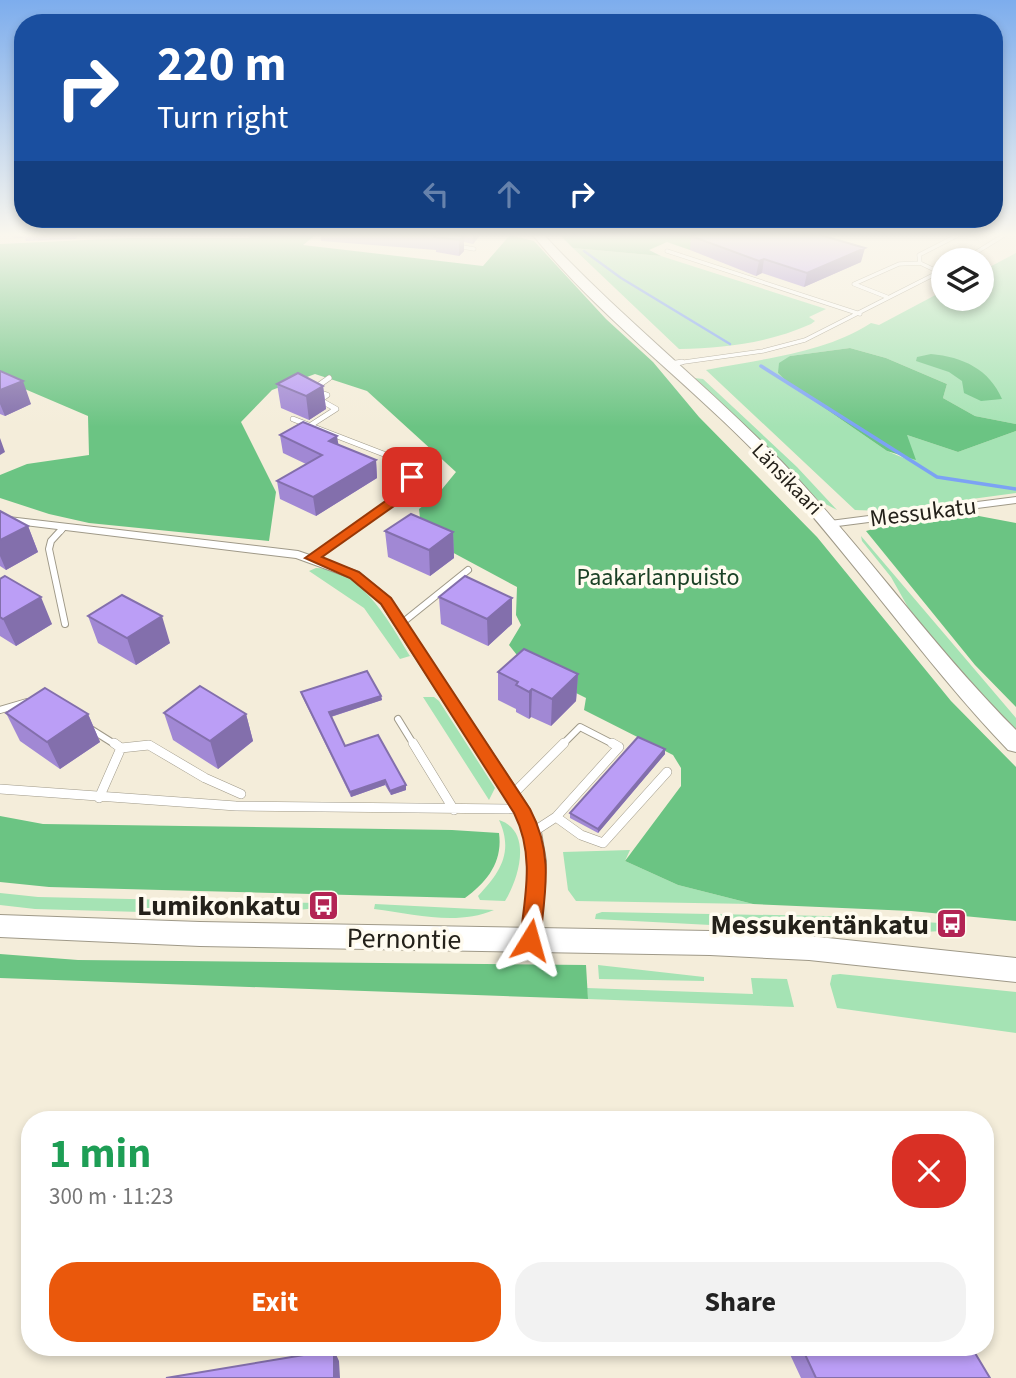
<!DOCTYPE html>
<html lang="en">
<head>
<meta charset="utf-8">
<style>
	:root { --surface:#fff; --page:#f2f2f2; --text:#222; --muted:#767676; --accent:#ea580c }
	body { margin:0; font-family:"Source Sans 3",sans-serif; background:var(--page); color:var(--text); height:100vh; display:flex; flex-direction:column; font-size:26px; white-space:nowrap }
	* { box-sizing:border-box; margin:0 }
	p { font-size:23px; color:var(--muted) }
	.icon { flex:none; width:38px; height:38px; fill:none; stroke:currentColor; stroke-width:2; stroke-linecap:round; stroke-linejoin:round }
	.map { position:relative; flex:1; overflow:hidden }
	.drawer { position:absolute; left:21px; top:1111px; width:973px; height:245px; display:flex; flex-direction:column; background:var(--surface); border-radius:28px; box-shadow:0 4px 10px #0003 }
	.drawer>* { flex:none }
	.top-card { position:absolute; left:14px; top:14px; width:989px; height:214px; border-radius:28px; box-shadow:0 4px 10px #0003; background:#1a4fa0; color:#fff; overflow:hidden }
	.controls { position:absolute; left:931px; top:248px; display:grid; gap:14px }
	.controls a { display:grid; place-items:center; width:63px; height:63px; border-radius:50%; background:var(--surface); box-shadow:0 4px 10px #0003; font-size:35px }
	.pin { position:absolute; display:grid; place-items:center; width:60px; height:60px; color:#fff; margin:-30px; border-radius:14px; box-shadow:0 4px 10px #0006 }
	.me { position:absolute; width:77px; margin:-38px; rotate:8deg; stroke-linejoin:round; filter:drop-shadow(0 0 5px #0008) }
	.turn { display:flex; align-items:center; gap:24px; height:147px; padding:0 28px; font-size:32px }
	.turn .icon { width:91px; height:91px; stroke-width:2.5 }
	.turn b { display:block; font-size:49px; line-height:60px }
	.lanes { display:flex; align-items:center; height:66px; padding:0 28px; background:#0003; justify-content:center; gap:35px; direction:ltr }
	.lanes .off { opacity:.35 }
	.round { display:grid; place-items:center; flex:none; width:74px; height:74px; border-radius:28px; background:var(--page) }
	.summary { display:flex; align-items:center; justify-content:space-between; height:119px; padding:0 28px }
	h1 { font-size:42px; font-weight:700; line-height:52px; color:#1e9e55 }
	.primary-button { display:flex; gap:14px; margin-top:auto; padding:14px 28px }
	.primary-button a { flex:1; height:80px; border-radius:28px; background:var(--accent); color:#fff; font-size:28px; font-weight:700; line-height:80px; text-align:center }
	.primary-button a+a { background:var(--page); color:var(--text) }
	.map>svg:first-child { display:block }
	.green { fill:#a5e3b4 }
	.forest { fill:#6bc483 }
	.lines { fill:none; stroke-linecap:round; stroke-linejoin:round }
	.stream-far1 { stroke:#7ca2f4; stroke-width:2.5 }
	.stream { stroke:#7ca2f4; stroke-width:3.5 }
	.lane-far3-casing { stroke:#9f9988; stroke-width:4.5 }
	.lane-far2-casing { stroke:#9f9988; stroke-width:6 }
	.lane-far1-casing { stroke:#9f9988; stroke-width:8 }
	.lane-casing { stroke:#9f9988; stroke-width:10 }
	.street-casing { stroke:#9f9988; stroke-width:2 }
	.secondary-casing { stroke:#9f9988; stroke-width:2 }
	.lane-far3 { stroke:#fff; stroke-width:3.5 }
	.lane-far2 { stroke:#fff; stroke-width:5 }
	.lane-far1 { stroke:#fff; stroke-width:6 }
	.lane { stroke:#fff; stroke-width:9 }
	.street { fill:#fff; fill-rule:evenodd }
	.secondary { fill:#fff; fill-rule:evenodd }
	.wall { fill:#a188d4 }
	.shaded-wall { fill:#836fac }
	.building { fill:#bb9ef6; stroke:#836fac; stroke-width:2 }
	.route { fill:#ea580c; stroke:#983908; stroke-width:2 }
	.labels { text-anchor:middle; stroke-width:7; stroke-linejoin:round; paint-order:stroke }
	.far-street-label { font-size:21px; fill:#24211a; stroke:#fffbef }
	.street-label { font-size:24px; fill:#24211a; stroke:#fffbef }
	.park-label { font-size:24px; fill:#1b4126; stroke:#fffbef }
	.near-poi-label { font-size:28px; font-weight:bold; fill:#24211a; stroke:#fffbef; text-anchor:end }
	.near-street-label { font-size:28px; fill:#24211a; stroke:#fffbef }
</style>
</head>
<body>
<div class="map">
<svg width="1016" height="1378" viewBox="0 0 1016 1378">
	<rect width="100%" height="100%" fill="#f4edda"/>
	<path class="green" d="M573,248l88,8 165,53 -17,8 6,4 -4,3c-43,19 -85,24 -132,25z
		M1016,253v171l-41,-8 -32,-18 4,-14 -61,-26 -36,-10 -60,8 -12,17 10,10 99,68 19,8 1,-24 51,17 58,-21v62l-133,18 -28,-1 -149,-140c54,-11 117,-16 165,-47l8,2 64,-34v8h39v-28z
		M694,378l9,1 94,88 40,43 -19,-10z
		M861,536l155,182v15l-102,-115 -23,-41 -29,-36z
		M316,568c45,0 74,55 94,88l-10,3 -36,-51 -55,-37z
		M423,697h11l5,4 56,87 -6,12z
		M499,820c34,11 20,58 6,81l-25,-1 -2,-4c22,-23 36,-44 21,-76z
		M630,850l-5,11 53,24 75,19 -177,-3 -8,-11 -5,-38z
		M0,893l38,4 280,6 -1,5 -69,7 -213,-6 -35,-4z
		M375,904l119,6c-38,16 -79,4 -120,-1z
		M602,912l224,4 114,7 2,8 -56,3 -291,-15 1,-5z
		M598,965l106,12v4l-105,-2z
		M840,974l176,18v41l-179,-25 -7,-24 2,-9z
		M751,978l36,1 7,28 -206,-8 -1,-11 166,6z"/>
	<path class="forest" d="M251,234h66l-14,11 180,21 27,-31 24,6 72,78 47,43 46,55 118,120 134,164 65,66v154l-105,-10 -158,-7 -75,-19 -53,-24 56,-75v-18l-8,-13 -89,-45 2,-12 -58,-29 -19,-24 12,-20 -5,-10 1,-28 -95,-51 -3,-27 19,-15 18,-22 -89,-81 -52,-17 -43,16 -31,32 35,70 -7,49 -180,-18 -40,-9 -49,-16v-23l27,-11 62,-9 -1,-39 -75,-32 -13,1v-141l128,-6h121z
		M559,234h172l-41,16 -23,-8 -18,8 12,6 -88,-8z
		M850,348l36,10 61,26 -4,14 32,18 41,8v7l-58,21 -51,-17 9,25 -29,-9 -99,-68 -10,-10 1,-10 11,-7z
		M931,354c32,3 58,15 71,45l-21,2 -17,-8 -2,-12 -13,-9 -33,-11 1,-4z
		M963,513l53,10v184l-41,-42 -109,-134 39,-11z
		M0,816l43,8 409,6 47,3c4,29 -12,49 -34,65l-416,-11 -49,-5z
		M0,954l78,6 508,5 2,34 -588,-21z"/>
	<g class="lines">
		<path class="stream-far1" d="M584,251l37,27 109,66"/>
		<path class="stream" d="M761,366l176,111 79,12"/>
		<defs>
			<path id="lane-far3" d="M457,246l17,3
				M667,251l193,63
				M962,261l44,-27
				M939,272l-19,-9 -1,-8 41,-21
				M887,297l-33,-13 45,-20 21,-1
				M670,364l93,-13 42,-11 138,-70"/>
			<path id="lane-far2" d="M670,364l12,-2
				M293,419l101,39 12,8 6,11 -5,14 -56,40
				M311,425l25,-16 -16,-9 7,-5 -15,-5 17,-12
				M61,531l2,-3"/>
			<path id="lane-far1" d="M62,529l-11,12 -2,8 16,75
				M312,558l41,-29
				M402,623l66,-53
				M0,710l27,-8
				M398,719l16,26
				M89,728l27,17
				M562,745l18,-18 35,18"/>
			<path id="lane" d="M114,743l7,5 28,-3 56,33 36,16
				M413,743l41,67
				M0,789l236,17 284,3
				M512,795l52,-52
				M99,798l22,-50
				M556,817l25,18 22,8 64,-71
				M533,832l23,-15 63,-70 -7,-4"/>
			<path id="street" d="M1016,497v6l-186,24 -6,-3 6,-3z
				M0,516l298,35 61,21 31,26 137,207 14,27 5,29 -7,79 -3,6 -6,2 -6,-2 -3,-6c5,-47 17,-83 -6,-127l-134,-209 -30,-26 -55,-20 -296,-36z"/>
			<path id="secondary" d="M532,234h11c75,81 162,149 239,228 82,86 150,184 234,268v22l-8,-2c-85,-89 -154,-191 -237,-281 -76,-82 -169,-148 -239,-235z
				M0,915l200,7 510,9 99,5 207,22v24l-207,-22 -99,-5 -510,-9 -200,-9z"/>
		</defs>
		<use href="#lane-far3" class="lane-far3-casing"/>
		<use href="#lane-far2" class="lane-far2-casing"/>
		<use href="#lane-far1" class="lane-far1-casing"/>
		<use href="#lane" class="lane-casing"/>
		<use href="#street" class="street-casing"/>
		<use href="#secondary" class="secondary-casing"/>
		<use href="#lane-far3" class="lane-far3"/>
		<use href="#lane-far2" class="lane-far2"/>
		<use href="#lane-far1" class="lane-far1"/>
		<use href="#lane" class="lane"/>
		<use href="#street" class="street"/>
		<use href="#secondary" class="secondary"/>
	</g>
	<path class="wall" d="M13,234h65l-2,5 -50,2 -1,-3h-11z
		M321,234h160l-8,10 -9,-2v9l-5,5 -23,-4v-2l-115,-9z
		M691,236l170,26 -57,25 -42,-14 -6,3 -66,-26z
		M0,371l31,33 -26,12 -5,-2z
		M277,384l46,2 3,23 -17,11 -28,-12z
		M280,435l59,10 37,15 1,18 -61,38 -36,-17 -3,-18 29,-17 -23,-11z
		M0,511l28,15 10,26 -32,18 -6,-4z
		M385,531l68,1 1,26 -24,18 -42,-19z
		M0,579l52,45 -36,22 -16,-10z
		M439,597l73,1v26l-24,22 -47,-22z
		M88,616l82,27 -34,22 -38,-22z
		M498,672l80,2 -2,27 -25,25 -20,-9 -2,2 -13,-7v-3l-18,-9z
		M301,692l80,4 1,4 -51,17 14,29 61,39v5l-15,5 -6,-10 -34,12 -49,-101z
		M6,713l82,1 12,28 -40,27 -40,-28z
		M164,713l82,1 7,27 -35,28 -45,-29z
		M665,749v5l-67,79 -28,-15v-5z
		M787,1348h185l18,30h-189z"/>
	<path class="shaded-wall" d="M473,234h8l-8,10z
		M464,237v14l-5,5v-16z
		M865,248l-4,14 -57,25 3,-14z
		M764,259l-2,14 -6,3 3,-15z
		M23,381l8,23 -26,12 -5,-12v-14z
		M323,386l3,23 -17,11 -3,-24z
		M337,436l3,18 -11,-13z
		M0,438l5,14 -5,3z
		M376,460l1,18 -61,38 -3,-19z
		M28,526l10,26 -32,18 -6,-14v-16z
		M453,532l1,26 -24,18 -1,-26z
		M41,597l11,27 -36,22 -13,-27z
		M512,598v26l-24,22 -1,-27z
		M162,616l8,27 -34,22 -9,-27z
		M578,674l-2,27 -25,25 1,-27z
		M532,689l-1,28 -2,2v-27z
		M381,696l1,4 -52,17 -1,-5z
		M88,714l12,28 -40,27 -13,-27z
		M246,714l7,27 -35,28 -8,-28z
		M665,749v5l-67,79v-4z
		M385,780v5l-34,12 -1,-5z
		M406,785v5l-15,5 -1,-4z
		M334,1350l5,11 1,17h-6z"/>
	<path class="building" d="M422,234h31l11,3 -5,3 -24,-3 2,-2z
		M697,234h120l48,14 -58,25 -43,-14 -5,2 -68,-25z
		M0,371l23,10 -23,9z
		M298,373l25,13 -17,10 -29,-12z
		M303,422l34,14 -8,5 47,19 -63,37 -36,-16 45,-26 -42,-20z
		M0,511l28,15 -28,14z
		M411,514l42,18 -24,18 -44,-19z
		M5,576l36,21 -38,22 -3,-2v-38z
		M465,576l47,22 -25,21 -48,-22z
		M122,595l40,21 -35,22 -39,-22z
		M524,649l54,25 -26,25 -20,-10 -3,3 -13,-7 2,-3 -20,-10z
		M367,671l14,25 -52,16 16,34 33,-11 28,50 -16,6 -5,-11 -35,12 -49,-100z
		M200,686l46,28 -36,27 -46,-28z
		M45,688l43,26 -41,28 -41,-29z
		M638,737l27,12 -67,80 -28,-16z
		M802,1348h170l18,30h-174z
		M334,1350v28h-168z"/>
	<linearGradient id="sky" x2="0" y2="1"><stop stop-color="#7daded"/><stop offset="0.55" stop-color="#faf7ee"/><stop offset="1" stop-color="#faf7ee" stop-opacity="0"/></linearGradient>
	<rect width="1016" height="427" fill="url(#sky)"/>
	<path class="route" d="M408,474l10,3 -7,17 -89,63 37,15 32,26 139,211c24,46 15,82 10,131l-3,7 -7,2 -7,-2 -3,-7c5,-44 15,-85 -6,-127l-133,-209 -31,-26 -45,-20 96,-68z"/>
	<defs>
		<symbol id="bus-square" viewBox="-11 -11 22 22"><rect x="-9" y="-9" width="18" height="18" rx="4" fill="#b32354" stroke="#fffbef"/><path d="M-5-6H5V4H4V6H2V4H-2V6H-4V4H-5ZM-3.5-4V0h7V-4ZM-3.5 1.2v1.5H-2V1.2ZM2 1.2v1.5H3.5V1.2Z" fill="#fff"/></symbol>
	</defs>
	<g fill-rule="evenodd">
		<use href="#bus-square" x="306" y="888" width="35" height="35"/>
		<use href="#bus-square" x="934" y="906" width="35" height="35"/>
	</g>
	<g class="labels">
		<g class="far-street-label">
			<text transform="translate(787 479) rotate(46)" y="7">Länsikaari</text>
		</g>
		<g class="street-label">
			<text transform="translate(923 512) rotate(-7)" y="8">Messukatu</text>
		</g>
		<g class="park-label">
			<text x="658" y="585">Paakarlanpuisto</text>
		</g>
		<g class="near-poi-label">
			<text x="301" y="915">Lumikonkatu</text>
			<text x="929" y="934">Messukentänkatu</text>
		</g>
		<g class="near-street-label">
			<text transform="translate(404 938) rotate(1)" y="10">Pernontie</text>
		</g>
	</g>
</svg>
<div class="controls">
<a><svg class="icon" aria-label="layers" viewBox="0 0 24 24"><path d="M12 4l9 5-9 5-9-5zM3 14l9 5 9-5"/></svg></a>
</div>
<div class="pin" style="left:412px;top:477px;background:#d93025"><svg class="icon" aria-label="arrive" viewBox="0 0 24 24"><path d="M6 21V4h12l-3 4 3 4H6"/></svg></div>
<svg class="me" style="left:530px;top:940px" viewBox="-20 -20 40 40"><path d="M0-17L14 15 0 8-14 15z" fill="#ea580c" stroke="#fff" stroke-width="4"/></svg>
<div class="top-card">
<div class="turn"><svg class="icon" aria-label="right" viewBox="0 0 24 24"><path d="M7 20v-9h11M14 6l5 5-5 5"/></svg><div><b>220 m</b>Turn right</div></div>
<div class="lanes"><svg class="icon off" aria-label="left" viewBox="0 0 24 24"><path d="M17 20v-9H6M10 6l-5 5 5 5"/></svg><svg class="icon off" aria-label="ahead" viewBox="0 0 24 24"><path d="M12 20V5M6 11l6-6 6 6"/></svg><svg class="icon" aria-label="right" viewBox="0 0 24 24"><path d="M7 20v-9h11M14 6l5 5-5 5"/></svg></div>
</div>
<section class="drawer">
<div class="summary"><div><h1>1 min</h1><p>300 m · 11:23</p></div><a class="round" style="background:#d93025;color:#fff"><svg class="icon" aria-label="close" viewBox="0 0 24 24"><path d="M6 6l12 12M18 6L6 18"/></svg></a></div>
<div class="primary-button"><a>Exit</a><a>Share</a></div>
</section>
</div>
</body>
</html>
